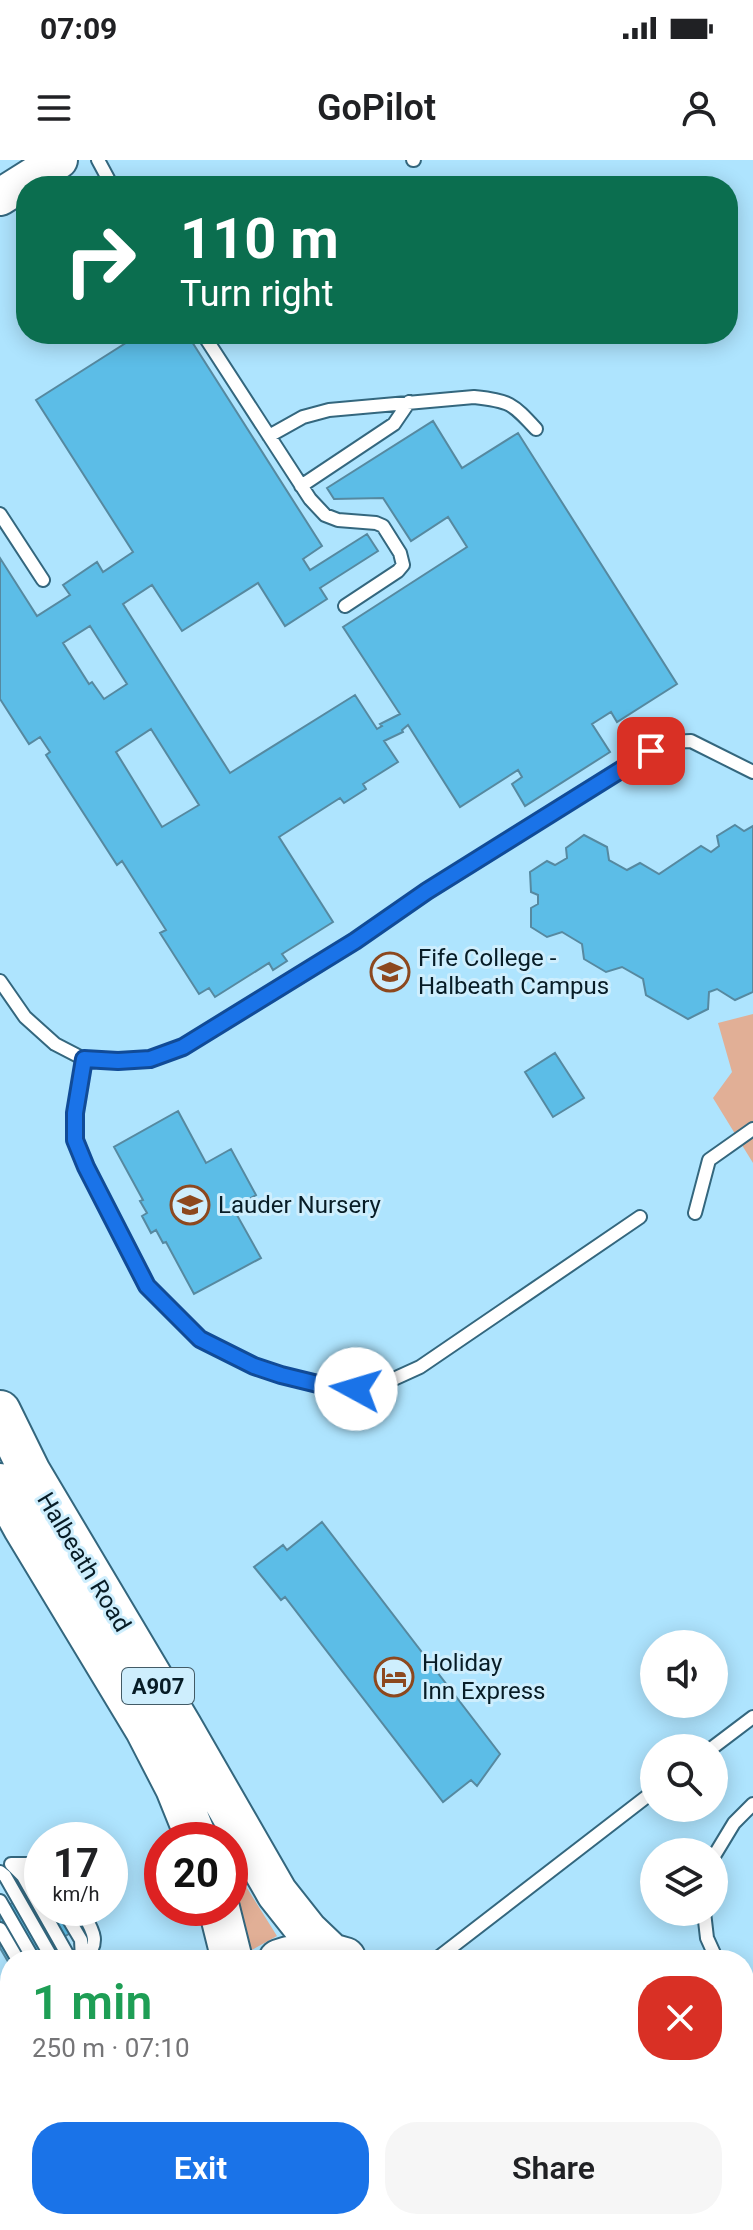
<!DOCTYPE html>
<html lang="en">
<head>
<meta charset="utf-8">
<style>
	:root { --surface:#fff; --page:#f6f6f6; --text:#202124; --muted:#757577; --accent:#1a73e8 }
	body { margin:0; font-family:Roboto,sans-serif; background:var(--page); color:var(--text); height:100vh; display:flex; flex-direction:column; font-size:30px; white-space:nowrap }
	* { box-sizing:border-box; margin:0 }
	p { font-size:26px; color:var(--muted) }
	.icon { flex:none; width:44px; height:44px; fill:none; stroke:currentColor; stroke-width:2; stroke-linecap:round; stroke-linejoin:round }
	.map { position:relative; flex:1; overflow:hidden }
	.side { position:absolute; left:0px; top:1790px; width:754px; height:280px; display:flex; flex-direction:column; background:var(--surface); border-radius:32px 32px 0 0; box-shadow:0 4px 20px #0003 }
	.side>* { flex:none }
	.hud { position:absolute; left:16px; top:16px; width:722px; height:168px; border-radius:32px; box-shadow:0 4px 20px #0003; background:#0b6e4f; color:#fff; overflow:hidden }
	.controls { position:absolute; left:640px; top:1470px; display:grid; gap:16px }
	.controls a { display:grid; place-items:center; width:88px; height:88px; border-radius:50%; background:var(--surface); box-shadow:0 4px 20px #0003; font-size:40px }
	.speed { position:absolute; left:24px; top:1662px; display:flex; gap:16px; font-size:40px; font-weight:700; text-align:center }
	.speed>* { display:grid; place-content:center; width:104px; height:104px; border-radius:50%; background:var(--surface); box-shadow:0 4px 20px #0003; line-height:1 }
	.speed small { font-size:20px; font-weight:400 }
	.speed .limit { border:12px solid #d22; background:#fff; color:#111 }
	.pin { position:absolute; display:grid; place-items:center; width:68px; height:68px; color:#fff; margin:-34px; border-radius:16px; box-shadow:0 4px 12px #0006 }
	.me { position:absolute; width:88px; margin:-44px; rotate:276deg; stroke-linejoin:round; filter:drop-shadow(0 0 6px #0008) }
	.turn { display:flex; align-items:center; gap:28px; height:168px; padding:0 32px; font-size:36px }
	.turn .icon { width:104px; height:104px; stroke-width:2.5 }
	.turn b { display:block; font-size:56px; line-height:68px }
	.round { display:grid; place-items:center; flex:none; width:84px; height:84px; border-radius:32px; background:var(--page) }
	.summary { display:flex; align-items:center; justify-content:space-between; height:136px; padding:0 32px }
	h1 { font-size:48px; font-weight:600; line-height:60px; color:#1e9e55 }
	.primary-button { display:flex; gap:16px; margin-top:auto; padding:16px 32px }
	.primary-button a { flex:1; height:92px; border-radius:32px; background:var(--accent); color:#fff; font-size:32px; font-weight:600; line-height:92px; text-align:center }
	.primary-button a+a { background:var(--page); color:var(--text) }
	.status { display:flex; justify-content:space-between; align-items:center; height:56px; padding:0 40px; background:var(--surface); direction:ltr }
	.status svg { height:22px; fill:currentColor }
	header { display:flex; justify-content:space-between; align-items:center; height:104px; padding:0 32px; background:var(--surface); font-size:36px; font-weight:600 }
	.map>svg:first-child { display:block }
	.green { fill:#e1af96 }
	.building { fill:#5cbde7; stroke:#5689a0; stroke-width:2; fill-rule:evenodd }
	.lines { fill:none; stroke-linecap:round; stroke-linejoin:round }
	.lane-casing { stroke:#34677e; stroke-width:16 }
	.secondary-casing { stroke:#34677e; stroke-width:40 }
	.primary-casing { stroke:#34677e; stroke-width:44 }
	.lane { stroke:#fff; stroke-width:12 }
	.secondary { stroke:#fff; stroke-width:36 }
	.primary { stroke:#fff; stroke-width:40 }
	.route-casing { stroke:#114b97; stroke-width:20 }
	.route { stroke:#1a73e8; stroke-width:14 }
	.labels { text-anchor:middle; stroke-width:6; stroke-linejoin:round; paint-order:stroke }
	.shield { fill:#ceeefd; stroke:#435b66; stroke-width:2 }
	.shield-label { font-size:22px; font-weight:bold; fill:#071c26 }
	.poi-label { font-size:24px; fill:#071c26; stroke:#ceeefd; text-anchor:start }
	.street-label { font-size:24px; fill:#071c26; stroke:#ceeefd }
</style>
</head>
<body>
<div class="status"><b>07:09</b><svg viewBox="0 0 49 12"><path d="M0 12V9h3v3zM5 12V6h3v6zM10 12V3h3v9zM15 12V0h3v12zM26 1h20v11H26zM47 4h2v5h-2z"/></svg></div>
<header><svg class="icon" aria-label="menu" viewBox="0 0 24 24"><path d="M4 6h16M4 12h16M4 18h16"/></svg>GoPilot<svg class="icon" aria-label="person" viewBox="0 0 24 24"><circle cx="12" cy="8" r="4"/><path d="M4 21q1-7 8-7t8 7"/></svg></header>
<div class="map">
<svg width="753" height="2070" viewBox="0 0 753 2070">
	<rect width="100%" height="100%" fill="#aee4fe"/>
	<path class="green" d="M753,854v149l-40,-65 19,-26 -14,-49z
		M242,1720l35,56 -27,15 -16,-67z
		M184,2060h345l13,10h-358z"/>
	<path class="building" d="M140,174h47l135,212 -19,13 7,11 57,-36 11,17 -58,37 7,11 -42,27 -27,-43 -76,48 -30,-46 -29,19 107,169 125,-78 22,34 5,-3 -2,-2 20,-10 -57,-87 124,-80 -19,-30 -37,24 -28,-43 -49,1 -7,-11 106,-67 29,47 56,-35 159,251 -60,38 -6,-10 -19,12 18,28 -85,54 -13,-22 10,-7 -4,-7 -58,37 -52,-82 -6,5 1,2 -19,9 14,21 -35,22 3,5 -22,14 -4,-5 -61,39 54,85 -51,32 5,7 -14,9 -4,-7 -54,34 -6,-9 -10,6 -39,-61 6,-3 -44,-69 -5,4 -71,-110 4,-3 -10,-15 -11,7 -29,-45v-141l37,58 33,-21 -7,-10 34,-23 6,10 30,-20 -97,-152zM90,466l37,58 -23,15 -12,-17 -3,2 -26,-41zM151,569l48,76 -37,22 -46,-75z
		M735,665l9,6 9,-5v166l-18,8 -18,-11 -8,3 -1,17 -20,10 -42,-24 -3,-16 -21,-12 -16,5 -22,-13 -2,-15 -20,-12 -15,5 -16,-10v-19l7,-4v-9l-7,-3 -1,-20 17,-11 8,4 12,-7 -1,-10 18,-13 23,12 2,13 18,10 13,-7 19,11 42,-28 10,6 8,-6 -2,-10z
		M555,893l29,45 -31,19 -28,-45z
		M178,951l28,52 25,-14 25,46 -23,13 28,50 -67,36 -28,-52 -3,1 -7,-13 -5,3 -9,-17 5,-3 -7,-12 3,-1 -29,-53z
		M322,1362l178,232 -23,32 -6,-6 -28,22 -158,-205 -4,3 -27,-33 29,-22 4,5z
		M42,1726v22h49l6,10 -74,42h-13v5l-10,-17v-38z"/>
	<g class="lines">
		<defs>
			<path id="lane" d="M98,0l14,26
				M413,0h1
				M203,174l107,165 15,16 13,5 38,3 7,3 17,27 3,12 -5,6 -53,35
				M269,276l34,-19 26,-7 145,-13c36,4 38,6 62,32
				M301,326l93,-62 15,-22
				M0,354l43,66
				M0,821l25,36 30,27 29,15 34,2 32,-2 33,-12 172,-106 72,-50 241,-149 23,-1 62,31
				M84,899l-9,54v27l11,27 61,119 53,53 54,27 55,17 25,5 22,1 31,-7 33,-15 220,-150
				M695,1053l14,-53 44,-31
				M712,1588l41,-31
				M714,1696l20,-33 19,-19
				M11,1704l12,12 43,76 1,8
				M11,1704h24l7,8
				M0,1712l5,4 48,84
				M0,1741l34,59
				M62,1748l19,32 1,20
				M80,1748c11,20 23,33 4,52
				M704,1752l3,26 10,22
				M0,1769l18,31
				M435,1800l219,-169
				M744,1858l9,19
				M0,1863l10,18
				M0,1937l10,-2"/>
			<path id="secondary" d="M0,37l59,-37"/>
			<path id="primary" d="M0,1251l30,61 151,254 96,167 30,38 22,21
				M0,1324l24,44 122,202 30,58 21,52
				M219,1748l13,52
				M279,1800c23,-8 42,-10 66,-2
				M594,2060l9,10"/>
		</defs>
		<use href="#lane" class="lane-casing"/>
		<use href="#secondary" class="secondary-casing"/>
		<use href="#primary" class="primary-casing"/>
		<use href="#lane" class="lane"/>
		<use href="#secondary" class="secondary"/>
		<use href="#primary" class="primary"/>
	</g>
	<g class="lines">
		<defs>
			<path id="route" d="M356,1229l-22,-1 -53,-13 -27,-9 -54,-27 -53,-53 -61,-119 -11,-27v-27l9,-54 34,2 32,-2 33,-12 172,-106 72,-50 224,-140"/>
		</defs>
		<use href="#route" class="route-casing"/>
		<use href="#route" class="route"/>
	</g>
	<defs>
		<symbol id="university-ring" viewBox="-11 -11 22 22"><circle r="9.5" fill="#ceeefd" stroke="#8d481e" stroke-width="1.5"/><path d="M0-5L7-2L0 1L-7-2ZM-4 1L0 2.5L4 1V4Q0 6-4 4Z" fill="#8d481e"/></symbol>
		<symbol id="school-ring" viewBox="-11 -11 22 22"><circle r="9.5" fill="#ceeefd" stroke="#8d481e" stroke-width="1.5"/><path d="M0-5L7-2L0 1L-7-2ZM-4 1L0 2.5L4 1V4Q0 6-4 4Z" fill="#8d481e"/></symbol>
		<symbol id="hotel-ring" viewBox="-11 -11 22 22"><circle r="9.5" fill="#ceeefd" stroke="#8d481e" stroke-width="1.5"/><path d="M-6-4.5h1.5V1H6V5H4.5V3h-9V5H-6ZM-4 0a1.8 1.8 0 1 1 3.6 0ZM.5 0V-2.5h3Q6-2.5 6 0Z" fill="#8d481e"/></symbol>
	</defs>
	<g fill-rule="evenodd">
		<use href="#university-ring" x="368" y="790" width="44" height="44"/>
		<use href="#school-ring" x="168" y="1023" width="44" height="44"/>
		<use href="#hotel-ring" x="372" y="1495" width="44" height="44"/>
	</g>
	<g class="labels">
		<rect class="shield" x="122" y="1508" width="72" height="36" rx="6"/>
		<g class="shield-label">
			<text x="158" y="1534">A907</text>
		</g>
		<g class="poi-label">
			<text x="418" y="806">Fife College -<tspan x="418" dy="28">Halbeath Campus</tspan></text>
			<text x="218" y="1053">Lauder Nursery</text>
			<text x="422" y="1511">Holiday<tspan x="422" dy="28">Inn Express</tspan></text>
		</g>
		<g class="street-label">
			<text transform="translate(84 1402) rotate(59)" y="8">Halbeath Road</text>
		</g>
	</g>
</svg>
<div class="controls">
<a><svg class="icon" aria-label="sound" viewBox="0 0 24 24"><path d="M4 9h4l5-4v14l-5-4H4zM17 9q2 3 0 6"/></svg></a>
<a><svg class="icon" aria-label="search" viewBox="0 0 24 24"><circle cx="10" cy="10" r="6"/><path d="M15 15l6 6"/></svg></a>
<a><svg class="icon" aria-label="layers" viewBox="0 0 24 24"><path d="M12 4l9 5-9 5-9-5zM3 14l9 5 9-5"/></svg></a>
</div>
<div class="speed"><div>17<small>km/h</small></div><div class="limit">20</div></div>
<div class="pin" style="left:651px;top:591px;background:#d93025"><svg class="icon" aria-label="arrive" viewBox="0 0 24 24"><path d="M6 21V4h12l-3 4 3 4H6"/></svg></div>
<svg class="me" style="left:356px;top:1229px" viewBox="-20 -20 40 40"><circle r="19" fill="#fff"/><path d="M0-13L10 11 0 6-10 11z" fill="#1a73e8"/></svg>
<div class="hud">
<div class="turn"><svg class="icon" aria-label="right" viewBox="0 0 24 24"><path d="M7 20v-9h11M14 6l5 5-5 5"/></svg><div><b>110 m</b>Turn right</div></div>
</div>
<section class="side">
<div class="summary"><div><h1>1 min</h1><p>250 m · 07:10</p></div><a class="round" style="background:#d93025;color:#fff"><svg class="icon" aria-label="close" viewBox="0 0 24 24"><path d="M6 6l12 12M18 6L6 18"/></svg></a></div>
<div class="primary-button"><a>Exit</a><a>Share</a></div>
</section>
</div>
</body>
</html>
